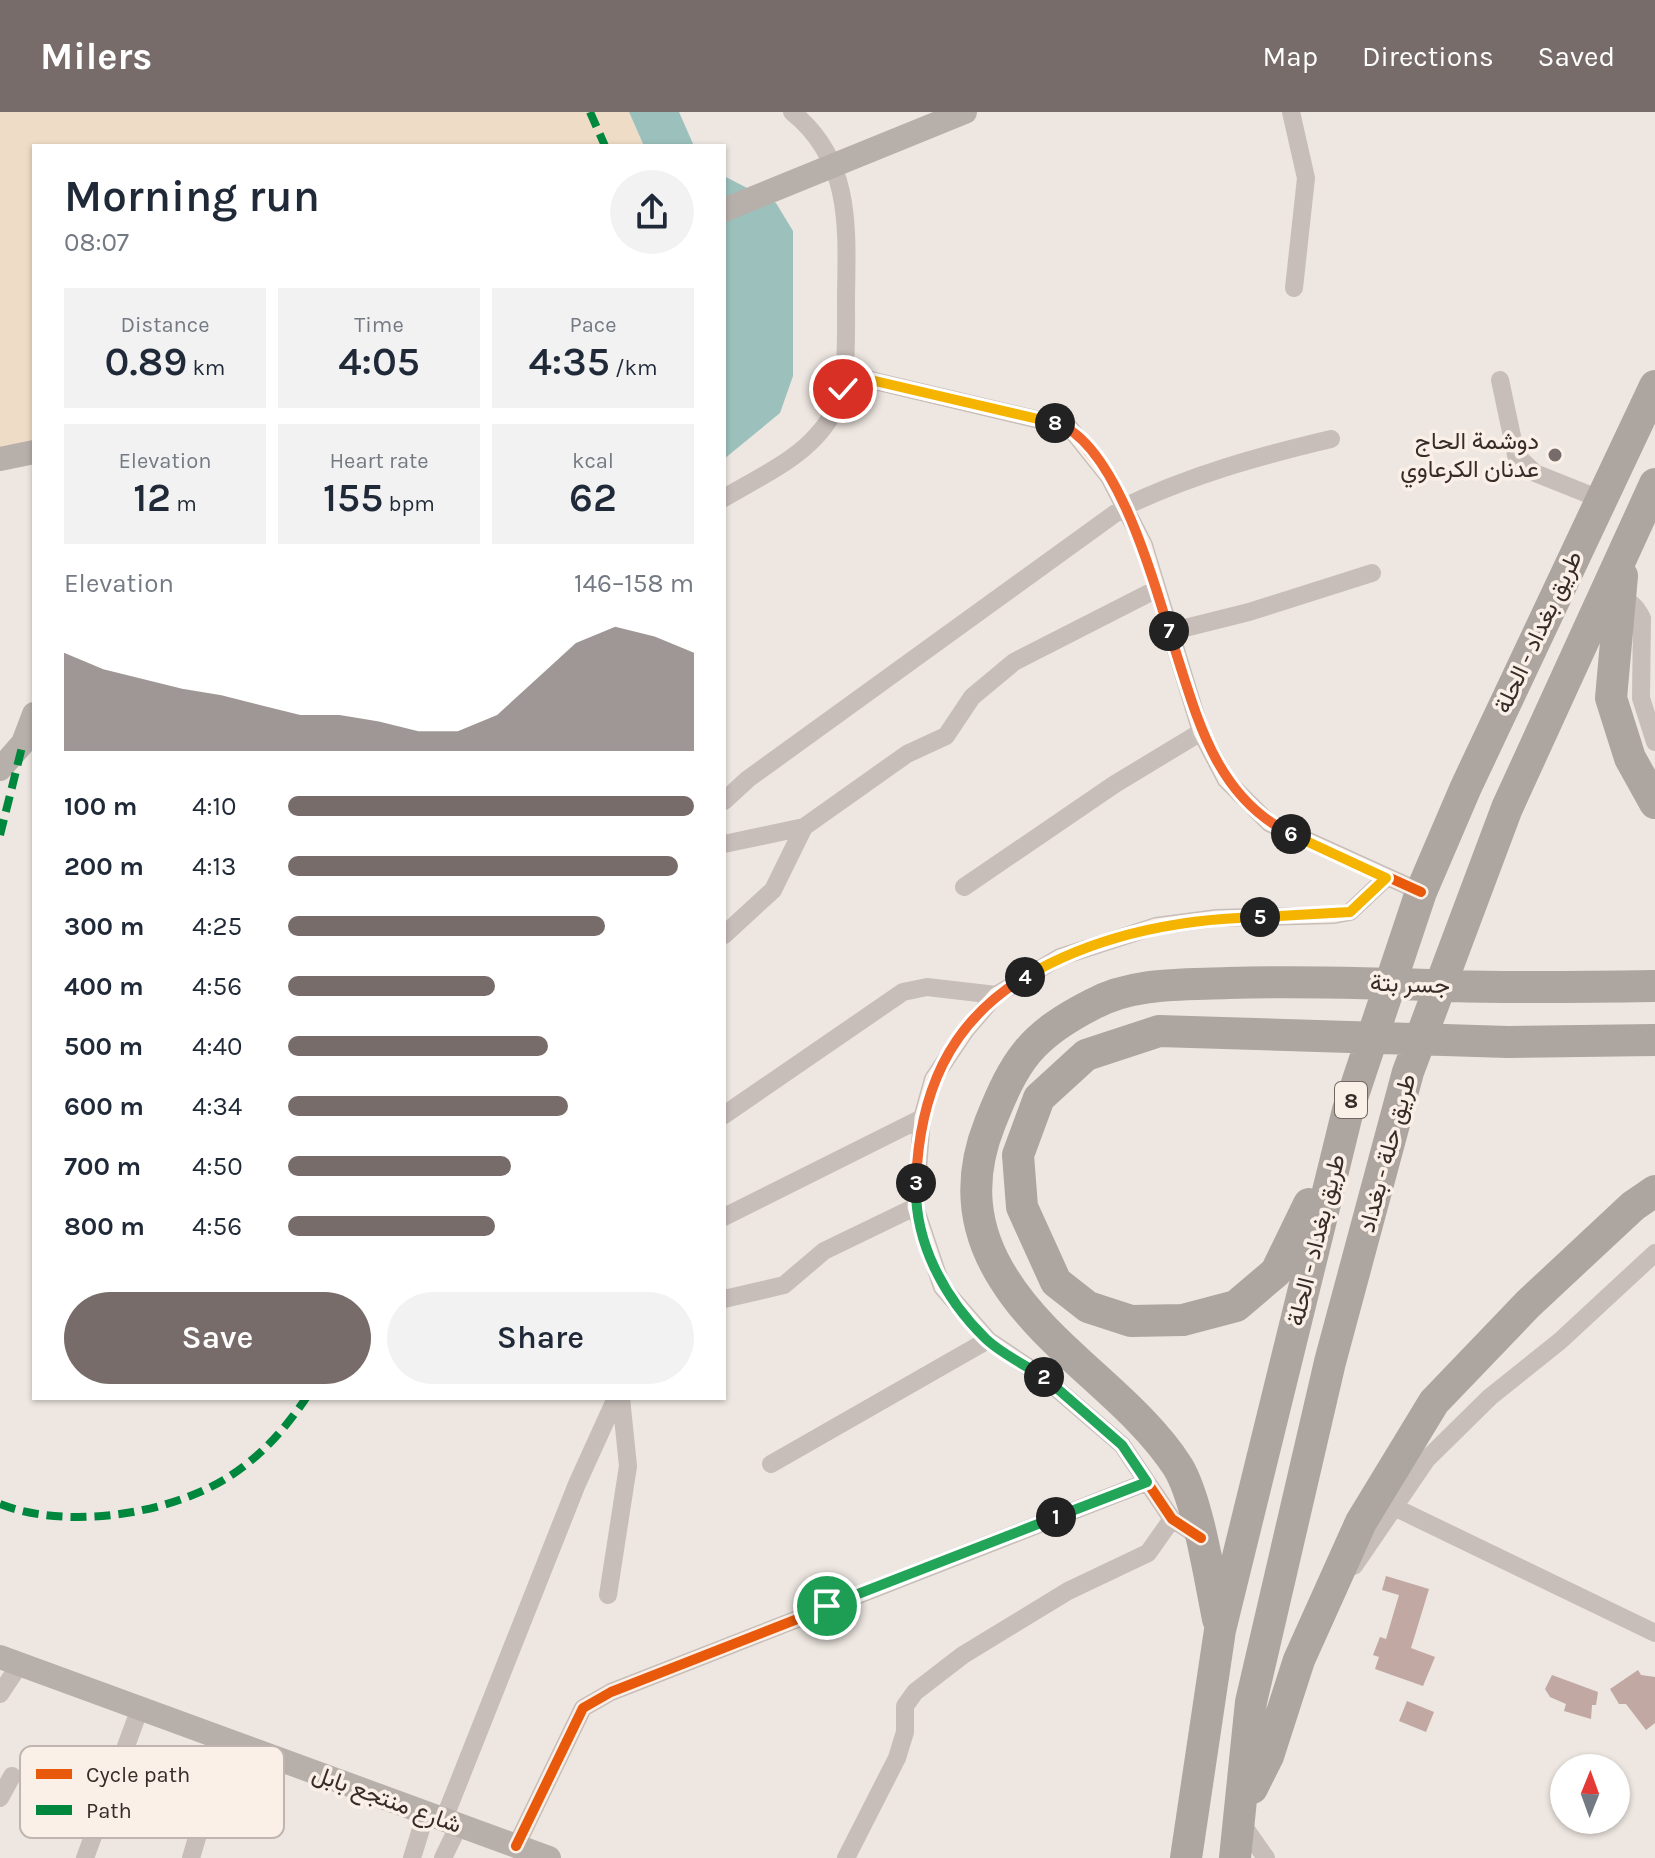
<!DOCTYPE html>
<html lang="en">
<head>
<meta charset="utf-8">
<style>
	:root { --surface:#fff; --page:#f2f2f3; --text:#1f2937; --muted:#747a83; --accent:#776c69 }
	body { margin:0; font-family:Karla,Vazirmatn,sans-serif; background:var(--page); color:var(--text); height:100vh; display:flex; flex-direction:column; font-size:30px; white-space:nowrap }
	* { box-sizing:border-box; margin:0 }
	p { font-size:26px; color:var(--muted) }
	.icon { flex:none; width:44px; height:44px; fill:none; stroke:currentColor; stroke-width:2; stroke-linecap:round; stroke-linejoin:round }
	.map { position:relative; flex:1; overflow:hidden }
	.drawer { position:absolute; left:32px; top:32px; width:694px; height:1256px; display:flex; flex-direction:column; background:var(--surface); border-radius:0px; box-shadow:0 2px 6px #0004 }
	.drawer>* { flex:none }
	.needle { width:52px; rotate:1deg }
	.controls { position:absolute; left:1550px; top:1642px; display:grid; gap:16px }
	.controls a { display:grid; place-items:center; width:80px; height:80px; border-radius:50%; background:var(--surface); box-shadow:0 2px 6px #0004; font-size:40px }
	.pin { position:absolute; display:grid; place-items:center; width:68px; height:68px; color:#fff; margin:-34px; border:4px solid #fff; border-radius:50%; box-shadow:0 2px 8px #0007 }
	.km { position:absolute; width:40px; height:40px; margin:-20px; border-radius:50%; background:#222; color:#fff; font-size:22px; line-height:40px; text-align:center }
	.round { display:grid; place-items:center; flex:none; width:84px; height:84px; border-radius:42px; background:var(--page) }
	.overview { display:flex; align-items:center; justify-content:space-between; height:136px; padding:0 32px }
	h1 { font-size:44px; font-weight:600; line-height:60px }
	.figures { display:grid; grid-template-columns:repeat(3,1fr); gap:12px; height:136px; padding:8px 32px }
	.figures div { display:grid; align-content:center; border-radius:0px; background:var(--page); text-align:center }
	.figures b { font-size:40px; font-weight:600 }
	.figures small { font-size:22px; font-weight:400 }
	.figures p { font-size:22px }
	.chart { height:224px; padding:16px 32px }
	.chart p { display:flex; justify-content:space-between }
	.chart svg { width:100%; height:144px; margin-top:8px; fill:var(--accent); opacity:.7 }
	.button { display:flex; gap:16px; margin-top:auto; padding:16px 32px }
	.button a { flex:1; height:92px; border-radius:48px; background:var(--accent); color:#fff; font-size:32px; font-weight:600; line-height:92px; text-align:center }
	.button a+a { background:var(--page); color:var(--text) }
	ul { padding:0 32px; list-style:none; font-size:26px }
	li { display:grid; grid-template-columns:128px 96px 1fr; align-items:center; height:60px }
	li i { height:20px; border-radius:10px; background:var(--accent) }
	header { display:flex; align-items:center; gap:48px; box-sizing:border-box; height:112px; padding:0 40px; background:var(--accent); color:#fff }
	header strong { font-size:38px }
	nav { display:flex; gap:44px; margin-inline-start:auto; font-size:28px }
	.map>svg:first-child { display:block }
</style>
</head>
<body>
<header>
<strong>Milers</strong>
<nav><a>Map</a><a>Directions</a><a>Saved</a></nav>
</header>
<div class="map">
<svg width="1655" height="1746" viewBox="0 0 1655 1746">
	<rect width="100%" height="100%" fill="#ede6e1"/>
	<path fill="#efdcc6" d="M0,0H629L644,34H34V331L0,340Z"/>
	<path fill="#9cc1bd" d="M629,0H679L694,34H644Z
		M724,64L776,91L793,119V264L780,301L724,347Z"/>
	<path fill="#c2a8a2" d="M1386,1464L1429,1477L1411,1536L1435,1545L1423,1574L1375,1557L1379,1545L1373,1543L1380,1525L1386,1527L1399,1483L1382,1478Z
		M1638,1558L1641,1563L1655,1565V1611L1646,1618L1626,1592H1619L1610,1577Z
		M1552,1563L1598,1580L1596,1593H1592L1591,1607L1564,1599L1566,1592L1550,1585L1545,1577Z
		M1407,1589L1434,1600L1426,1620L1399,1609Z"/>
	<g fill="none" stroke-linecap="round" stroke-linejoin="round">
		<path stroke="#c7beb9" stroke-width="18" d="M1291,0L1306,66L1294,176
			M845,262L1069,315L1109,365L1144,433L1201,620L1226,668L1269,711L1421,780
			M1500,268L1516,343L1535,361L1600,387
			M724,386C773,357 826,336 843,277C847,247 846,216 846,185C847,116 852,48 792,0
			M1619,489C1632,489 1636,495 1642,506L1641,586L1655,630
			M1169,520L1249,500L1372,461
			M724,689L748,667L1124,395C1191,363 1259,344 1331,327
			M724,732L804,715L907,642L946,624L972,585L1014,550L1157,477
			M964,775L1115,672L1201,620
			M724,823L773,778L804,715
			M724,1003L903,880L927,875L996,883
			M724,1105L922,1006
			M724,1187L784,1173L824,1139L915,1095
			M771,1352L988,1228
			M1394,1395L1655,1521
			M1201,1426L1172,1407L1122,1333L1043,1265L988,1228L942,1175L915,1095L922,1006L933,967L966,918L996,883L1060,845L1156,814L1217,806L1334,803L1350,800L1386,766
			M1354,1454L1427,1347L1490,1285L1560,1229L1655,1141
			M608,1483L628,1354L621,1286
			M0,1582L20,1552
			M0,1686L12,1664
			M444,1707L577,1372L616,1286
			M1240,1709L1266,1746
			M516,1734L583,1596L611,1580L1147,1370
			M85,1746L140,1596
			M191,1746L226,1628
			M412,1746L426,1701
			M443,1746L459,1713
			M846,1746L897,1646L905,1620V1594L915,1580L963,1543L1068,1479L1148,1441L1172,1407"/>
		<path stroke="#b7afaa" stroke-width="24" d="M724,98L965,0
			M0,347L34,340
			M0,657L23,631L34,602
			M0,1545L549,1746"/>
		<path stroke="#aca5a0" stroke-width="32" d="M1622,464L1611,586L1630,646L1655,691
			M1309,1092L1276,1160L1236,1194L1183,1208L1131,1209L1088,1195L1056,1170L1022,1095L1018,1043L1039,986L1086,943L1159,919L1508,930L1655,928
			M1218,1507C1210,1468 1198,1388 1178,1355C1134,1286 1048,1238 1004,1167C972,1117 968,1066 990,1011C1015,948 1030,924 1093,892C1134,870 1183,873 1228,871C1302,869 1377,871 1451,874C1519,876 1587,875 1655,874
			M1252,1676L1268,1644L1299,1548L1361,1410L1434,1290L1528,1192L1633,1094L1655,1079
			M1186,1746L1220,1518L1348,998L1421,780L1466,675L1655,274
			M1235,1746L1251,1590L1330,1250L1408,960L1507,696L1655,372"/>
		<path stroke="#00873e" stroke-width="8" stroke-dasharray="16 8" stroke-linecap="butt" d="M590,0L605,34
			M0,723L23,631
			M0,1392C66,1418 170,1403 230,1364C261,1344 285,1317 306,1286"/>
		<defs>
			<path id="cycleway" d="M845,262L1069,315L1109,365L1144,433L1201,620L1226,668L1269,711L1421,780
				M1201,1426L1172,1407L1122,1333L1043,1265L988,1228L942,1175L915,1095L922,1006L933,967L966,918L996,883L1060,845L1156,814L1217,806L1334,803L1350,800L1386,766
				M516,1734L583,1596L611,1580L1147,1370"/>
		</defs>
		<use href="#cycleway" stroke="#faf0e8" stroke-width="15"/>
		<use href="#cycleway" stroke="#e8590c" stroke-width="10"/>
	</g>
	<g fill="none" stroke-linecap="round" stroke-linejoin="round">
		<defs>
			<path id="split-1" d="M827,1494L1056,1405"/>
			<path id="split-2" d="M1044,1265L1122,1333L1147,1370L1056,1405"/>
			<path id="split-3" d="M916,1071C914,1130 944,1186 986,1227C1002,1242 1025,1253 1044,1265"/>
			<path id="split-4" d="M916,1071C919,984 947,912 1025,865"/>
			<path id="split-5" d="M1025,865C1096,823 1178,807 1260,805"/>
			<path id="split-6" d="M1260,805L1350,800L1386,766L1291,722"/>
			<path id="split-7" d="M1169,519C1195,596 1211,683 1291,722"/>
			<path id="split-8" d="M1055,311C1114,328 1153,465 1169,519"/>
			<path id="split-9" d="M843,277L845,262L1055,311"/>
		</defs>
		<use href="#split-1" stroke="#fff" stroke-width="16"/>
		<use href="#split-2" stroke="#fff" stroke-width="16"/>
		<use href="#split-3" stroke="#fff" stroke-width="16"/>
		<use href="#split-4" stroke="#fff" stroke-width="16"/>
		<use href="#split-5" stroke="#fff" stroke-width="16"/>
		<use href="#split-6" stroke="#fff" stroke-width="16"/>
		<use href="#split-7" stroke="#fff" stroke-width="16"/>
		<use href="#split-8" stroke="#fff" stroke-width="16"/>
		<use href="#split-9" stroke="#fff" stroke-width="16"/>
		<use href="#split-1" stroke="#22a559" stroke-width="10"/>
		<use href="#split-2" stroke="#22a559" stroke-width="10"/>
		<use href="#split-3" stroke="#22a559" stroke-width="10"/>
		<use href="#split-4" stroke="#f0652b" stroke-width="10"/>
		<use href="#split-5" stroke="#f5b400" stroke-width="10"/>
		<use href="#split-6" stroke="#f5b400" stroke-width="10"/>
		<use href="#split-7" stroke="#f0652b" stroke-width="10"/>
		<use href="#split-8" stroke="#f0652b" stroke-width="10"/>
		<use href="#split-9" stroke="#f5b400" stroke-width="10"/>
	</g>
	<circle fill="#776c69" stroke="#faf0e8" stroke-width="3" cx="1555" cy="343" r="8"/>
	<g text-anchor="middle" stroke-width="7" stroke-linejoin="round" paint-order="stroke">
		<rect fill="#faf0e8" stroke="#726662" stroke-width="2" x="1335" y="970" width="32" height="36" rx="6"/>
		<g font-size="22" font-weight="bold" fill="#382b28">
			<text x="1351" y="996">8</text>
		</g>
		<g font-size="24" fill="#382b28" stroke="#faf0e8" text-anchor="end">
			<text x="1539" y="337">دوشمة الحاج<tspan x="1539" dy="28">عدنان الكرعاوي</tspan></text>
		</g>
		<g font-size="24" fill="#382b28" stroke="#faf0e8">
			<text transform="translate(1538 520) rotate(-65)" y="8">طريق بغداد - الحلة</text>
			<text transform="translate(1410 872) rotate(2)" y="8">جسر بتة</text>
			<text transform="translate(1387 1041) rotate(-75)" y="8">طريق حلة - بغداد</text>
			<text transform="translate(1316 1128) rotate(-76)" y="8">طريق بغداد - الحلة</text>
			<text transform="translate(387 1687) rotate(20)" y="8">شارع منتجع بابل</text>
		</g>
	</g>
	<rect x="20" y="1634" width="264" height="92" rx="12" fill="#faf0e8" stroke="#c0b5ae" stroke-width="2"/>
	<rect x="36" y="1657" width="36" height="10" fill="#e8590c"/>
	<rect x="36" y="1693" width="36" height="10" fill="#00873e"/>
	<g font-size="22" fill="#382b28">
		<text x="86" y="1670">Cycle path</text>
		<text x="86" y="1706">Path</text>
	</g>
</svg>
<div class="controls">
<a><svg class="needle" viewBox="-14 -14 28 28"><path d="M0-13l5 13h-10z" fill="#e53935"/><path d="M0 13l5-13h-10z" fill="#747a83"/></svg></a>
</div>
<div class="pin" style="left:827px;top:1494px;background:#1e9e55"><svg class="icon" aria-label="arrive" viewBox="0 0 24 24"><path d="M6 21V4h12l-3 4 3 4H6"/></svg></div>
<div class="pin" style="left:843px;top:277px;background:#d93025"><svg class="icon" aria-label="check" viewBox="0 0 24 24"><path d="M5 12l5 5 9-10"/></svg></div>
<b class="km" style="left:1056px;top:1405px">1</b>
<b class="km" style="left:1044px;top:1265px">2</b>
<b class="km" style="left:916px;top:1071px">3</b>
<b class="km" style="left:1025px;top:865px">4</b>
<b class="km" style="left:1260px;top:805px">5</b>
<b class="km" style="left:1291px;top:722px">6</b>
<b class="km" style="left:1169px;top:519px">7</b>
<b class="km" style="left:1055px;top:311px">8</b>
<section class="drawer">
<div class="overview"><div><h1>Morning run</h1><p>08:07</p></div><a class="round"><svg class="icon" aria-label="share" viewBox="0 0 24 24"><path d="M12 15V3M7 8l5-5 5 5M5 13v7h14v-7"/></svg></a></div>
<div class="figures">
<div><p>Distance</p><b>0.89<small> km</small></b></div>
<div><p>Time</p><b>4:05</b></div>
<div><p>Pace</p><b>4:35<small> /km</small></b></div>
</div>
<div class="figures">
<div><p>Elevation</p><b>12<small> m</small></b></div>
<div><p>Heart rate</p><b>155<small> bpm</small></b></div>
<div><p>kcal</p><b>62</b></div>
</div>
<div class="chart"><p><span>Elevation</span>146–158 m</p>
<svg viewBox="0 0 160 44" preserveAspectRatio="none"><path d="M0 44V14L10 19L20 22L30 25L40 27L50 30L60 33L70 33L80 35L90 38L100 38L110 33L120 22L130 11L140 6L150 9L160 14V44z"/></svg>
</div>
<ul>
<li><b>100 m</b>4:10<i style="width:100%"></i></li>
<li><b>200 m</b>4:13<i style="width:96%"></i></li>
<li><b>300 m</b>4:25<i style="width:78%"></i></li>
<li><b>400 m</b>4:56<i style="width:51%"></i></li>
<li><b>500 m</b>4:40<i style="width:64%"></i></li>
<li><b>600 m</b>4:34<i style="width:69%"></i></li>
<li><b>700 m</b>4:50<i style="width:55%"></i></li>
<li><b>800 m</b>4:56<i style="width:51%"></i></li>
</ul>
<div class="button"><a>Save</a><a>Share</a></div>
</section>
</div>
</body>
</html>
